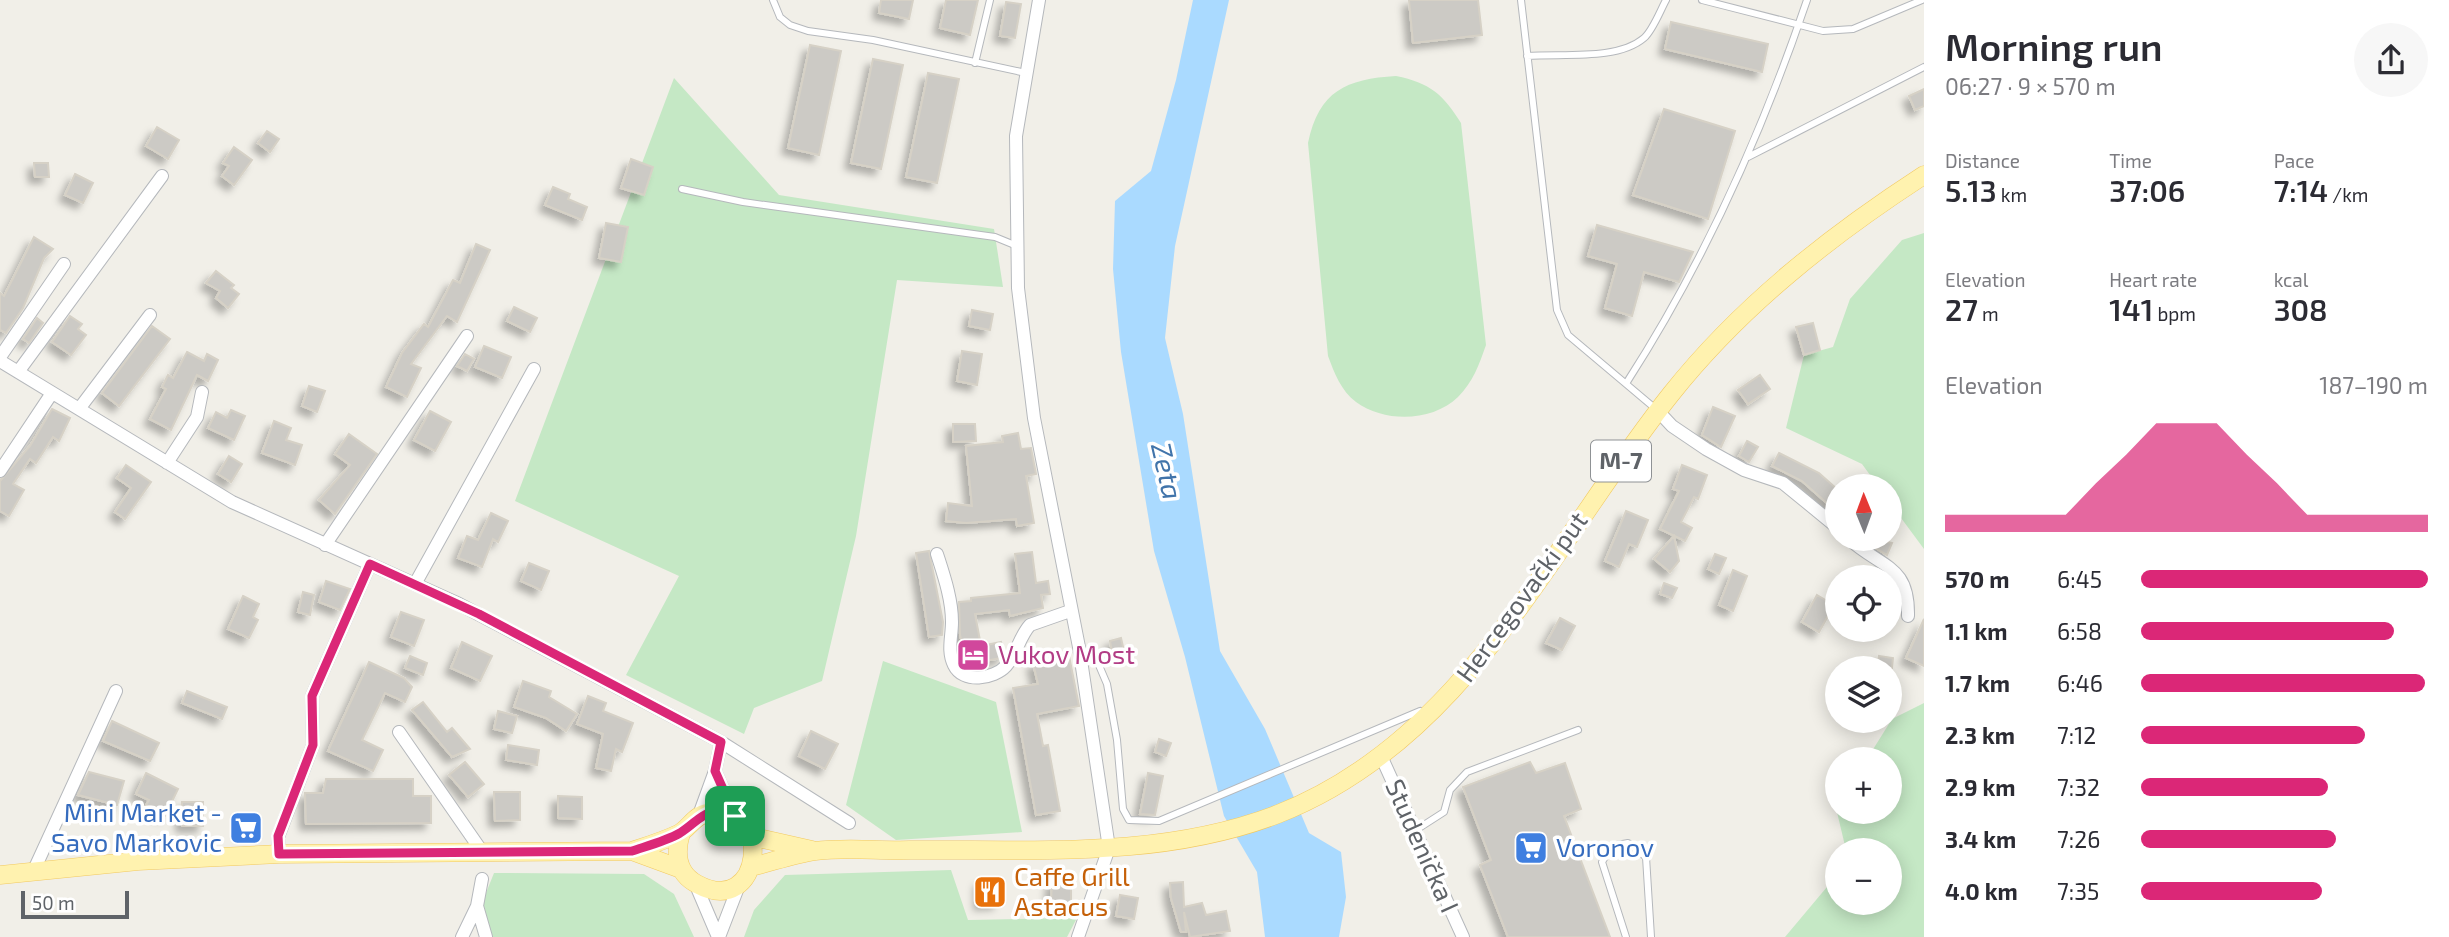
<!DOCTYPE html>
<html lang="en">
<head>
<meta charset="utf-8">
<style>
	:root { --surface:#fff; --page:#f7f7f7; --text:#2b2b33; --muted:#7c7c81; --accent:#db2777 }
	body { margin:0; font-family:"Exo 2",sans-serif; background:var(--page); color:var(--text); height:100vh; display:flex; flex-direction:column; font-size:26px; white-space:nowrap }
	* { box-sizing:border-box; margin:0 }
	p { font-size:23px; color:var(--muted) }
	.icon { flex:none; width:38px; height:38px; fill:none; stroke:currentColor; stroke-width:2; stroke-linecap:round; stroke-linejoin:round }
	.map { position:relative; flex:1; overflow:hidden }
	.panel { display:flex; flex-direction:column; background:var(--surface); width:525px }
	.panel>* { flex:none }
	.needle { width:46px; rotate:359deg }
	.fabs { position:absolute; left:1825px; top:474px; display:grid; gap:14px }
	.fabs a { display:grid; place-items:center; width:77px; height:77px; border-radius:50%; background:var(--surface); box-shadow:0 4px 18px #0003; font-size:35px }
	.scale { position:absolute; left:21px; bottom:18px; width:108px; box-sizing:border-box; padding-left:7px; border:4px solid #5f6368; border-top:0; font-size:19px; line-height:24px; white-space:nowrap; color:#5f6368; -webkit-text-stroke:5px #fff; paint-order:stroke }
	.pin { position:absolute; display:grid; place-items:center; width:60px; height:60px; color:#fff; margin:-30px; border-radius:14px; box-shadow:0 4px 10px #0006 }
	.round { display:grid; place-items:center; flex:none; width:74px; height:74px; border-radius:37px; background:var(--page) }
	.head { display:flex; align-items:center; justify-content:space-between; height:119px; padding:0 21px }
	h1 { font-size:38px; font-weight:600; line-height:52px }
	.metrics { display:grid; grid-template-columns:repeat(3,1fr); gap:10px; height:119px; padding:7px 21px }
	.metrics div { display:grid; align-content:center }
	.metrics b { font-size:30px; font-weight:600 }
	.metrics small { font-size:19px; font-weight:400 }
	.metrics p { font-size:19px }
	.chart { height:196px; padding:14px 21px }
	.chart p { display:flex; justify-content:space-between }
	.chart svg { width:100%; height:126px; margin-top:7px; fill:var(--accent); opacity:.7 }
	ul { padding:0 21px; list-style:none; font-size:23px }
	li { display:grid; grid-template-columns:112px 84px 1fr; align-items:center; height:52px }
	li i { height:18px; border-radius:9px; background:var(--accent) }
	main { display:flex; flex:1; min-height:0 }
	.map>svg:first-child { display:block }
</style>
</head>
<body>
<main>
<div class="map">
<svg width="1924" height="937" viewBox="0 0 1924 937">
	<defs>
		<filter id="shadow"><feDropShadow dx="-6" dy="6" stdDeviation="3.5" flood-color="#0004"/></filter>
	</defs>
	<rect width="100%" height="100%" fill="#f1efe8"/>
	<path fill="#c5e8c5" d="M1396,76C1430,83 1443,94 1461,123L1486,345C1479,365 1473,382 1458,397C1432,422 1385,423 1356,402C1341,391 1334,372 1328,356L1308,143C1319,91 1346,79 1396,76Z
		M674,78L779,195L994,229L1003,287L897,280L856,536L822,681L754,708L744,734L626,675L679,576L515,501Z
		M1924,233V549L1890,503V486H1878L1862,464L1786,428L1804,355L1833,347L1850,299L1902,240Z
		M883,661L996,702L1022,832L896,840L846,805Z
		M1924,703V937H1785L1837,875L1838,903H1890V850H1846L1836,808L1838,812H1890V760L1867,759L1892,719Z
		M951,870L968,920L1077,918L1067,937H744L754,910L785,875Z
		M494,873L644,874L674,894L694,937H492L482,903Z"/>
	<path fill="#aadaff" d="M1193,0H1229L1175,246L1165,338L1183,414L1220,651L1265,729L1309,833L1341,852L1346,897L1339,937H1265L1257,872L1224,816L1185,657L1154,551L1121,352L1113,269L1115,201L1151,171L1176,80Z"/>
	<path fill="#cccac5" stroke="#d6d1c6" stroke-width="2" filter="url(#shadow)" d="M881,0H913L909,19L879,13Z
		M946,0H978L970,35L940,28Z
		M1409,0H1478L1482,35L1413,43Z
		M1006,2L1021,4L1015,38L1000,36Z
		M1671,22L1768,44L1762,72L1665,49Z
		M810,45L841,51L819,155L788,148Z
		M873,59L903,65L881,169L851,163Z
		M928,73L959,79L937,183L906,177Z
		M1924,89V106L1915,110L1909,96Z
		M1664,109L1735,131L1708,219L1633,195Z
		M157,127L179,140L168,159L146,146Z
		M267,131L279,139L270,152L258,143Z
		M234,147L252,160L234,185L222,176L229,166L223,163Z
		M631,159L653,167L644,195L621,188Z
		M34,163H48L49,177H35Z
		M75,174L93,183L83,203L65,195Z
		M553,187L570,194L568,199L587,207L582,220L545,205Z
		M606,223L628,227L621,262L599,258Z
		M1597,225L1693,252L1679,282L1644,272L1632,316L1605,308L1617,264L1588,256Z
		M34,237L53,249L44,258L23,308L6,333L0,330V293L4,296Z
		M476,244L490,250L457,322L447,316L411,364L421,368L407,397L386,387L402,353L424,324L428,327L453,280L460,283Z
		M216,271L234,285L231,288L239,294L228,308L216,298L220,291L206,283Z
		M514,307L537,318L530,332L507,321Z
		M972,310L993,314L990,330L969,326Z
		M70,316L82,324L78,329L86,335L71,355L52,342Z
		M37,318L43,323L29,343L23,339Z
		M1813,323L1820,350L1804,355L1796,327Z
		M152,326L170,339L119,406L102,393Z
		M484,346L511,357L502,378L475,367Z
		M962,351L982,354L977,385L957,381Z
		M187,352L204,361L207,354L218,360L208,381L197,375L171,430L150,419L166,389L162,387L168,375L173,378Z
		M465,354L474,359L467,371L457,366Z
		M1760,375L1770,389L1748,404L1738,390Z
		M309,386L325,391L317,412L302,406Z
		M1713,407L1735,416L1721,447L1702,435Z
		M52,409L70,418L59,441L53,437L36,463L30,459L13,484L24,490L9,516L0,511V481L30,446Z
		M231,410L245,416L234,440L208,428L216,412L227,418Z
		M430,411L451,422L435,451L414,440Z
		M274,421L291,428L286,440L302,445L295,465L262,453Z
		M953,424H975L976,441L953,442Z
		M1018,433L1021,449L1031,448L1036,474L1026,476L1034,523L1017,526L1016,519L966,523L946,521L948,503L972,506L966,446L1003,442L1002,436Z
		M349,434L377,454L335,514L319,500L350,465L335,454Z
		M1747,441L1758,447L1749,462L1739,456Z
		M1779,453L1819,473L1838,490V513L1802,481L1772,466Z
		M229,456L242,464L231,482L218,474Z
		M126,465L151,482L125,519L115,512L131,488L117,478Z
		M1682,465L1707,475L1698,499L1694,497L1681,522L1692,528L1685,541L1660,529L1679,491L1673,489Z
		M1626,511L1648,520L1637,547L1629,544L1619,567L1605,561Z
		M491,513L508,521L498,542L493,539L482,567L458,558L467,536L478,540Z
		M1674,536L1679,561L1670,572L1654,559Z
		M1873,539L1892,543L1887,555L1871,545Z
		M929,551L943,622L942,635L929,637L916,553Z
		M1032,552L1036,583L1048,581L1050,594L1041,595L1043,608L1010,616L1009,610L975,614L981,646L1001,642L1004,654L1001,658L984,661L983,667H968L960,635L959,602L971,601V598L1020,593L1015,554Z
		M1715,554L1726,558L1719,574L1708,569Z
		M529,563L549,571L541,590L521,581Z
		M1733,570L1747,576L1733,611L1719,605Z
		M326,581L350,589L340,610L319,602Z
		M1664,583L1677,588L1672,598L1660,594Z
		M303,592L314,595L310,615L298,612Z
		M1817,595L1834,605L1819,632L1802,622Z
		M243,596L259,604L253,617L258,620L249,638L228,629Z
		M401,612L424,620L414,646L391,637Z
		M1560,618L1575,626L1562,650L1546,643Z
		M1924,619V666L1906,658Z
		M1121,638L1124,651L1112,653L1110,641Z
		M462,642L492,656L480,681L451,668Z
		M410,656L427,663L423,675L405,668Z
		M1069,656L1079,706L1037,714L1043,746L1048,745L1060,811L1036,815L1013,688L1038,684L1033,663Z
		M1879,656L1893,658L1892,668H1877Z
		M369,662L404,678L412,687L405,702L385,693L362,740L383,750L373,771L328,751Z
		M523,681L551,691L549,697L577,714L566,731L546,718L514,707Z
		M187,691L227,707L222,719L182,703Z
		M588,696L606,703L603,711L633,723L622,752L616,749L611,771L596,768L603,734L577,724Z
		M423,702L447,732L452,728L470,749L452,757L412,710Z
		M498,711L517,716L512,733L494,729Z
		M112,721L159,743L150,761L103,741Z
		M811,731L838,744L825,769L799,756Z
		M1159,739L1171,743L1166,756L1155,752Z
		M508,745L539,750L537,765L506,760Z
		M465,762L484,784L468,797L449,775Z
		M1530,762L1536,773L1565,763L1581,809L1564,816L1610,937H1508L1480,865L1491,860L1463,787Z
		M89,772L124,781L117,805L78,795Z
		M146,773L178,789L165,816L145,807L149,800L136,794Z
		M1148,773L1163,776L1155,815L1140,814Z
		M326,779H413V796H431V823L306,824L305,793H323Z
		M494,792H520V820L495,821Z
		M558,796L582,797V819L558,818Z
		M182,802H203V826H182Z
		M980,881H999V903L980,904Z
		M1052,881L1071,882V904L1051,903Z
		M1183,882L1184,907L1202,903L1206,915L1226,911L1230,931L1190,937L1184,912L1186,932H1181L1171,898L1170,883Z
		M1120,895L1138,898L1134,919L1116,916Z"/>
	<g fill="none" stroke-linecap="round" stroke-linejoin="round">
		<defs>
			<path id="service" d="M773,0L780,17L790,25L808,31L873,40L1026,73
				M1521,0L1557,310L1568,335L1657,410
				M1702,0L1823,31L1853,29L1922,0
				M1527,56C1562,53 1617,61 1644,38C1653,30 1660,11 1666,0
				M975,63L990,0
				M1748,157L1924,67
				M682,189L743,202L995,237L1017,246
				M1627,382C1703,264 1762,133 1807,0
				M1082,650L1098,663L1107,684L1117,740L1123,809L1129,820L1159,821L1420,711
				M1416,830L1444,812L1450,790L1467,772L1578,730
				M1626,937L1602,862L1612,846L1628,843L1646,857L1651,937"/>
			<path id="minor" d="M1039,0L1016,136L1018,288L1034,418L1079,647L1109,848L1078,937
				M0,357L64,264
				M0,361L232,502L459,604L721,742L715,771L699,815
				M18,372L162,176
				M79,409L150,315
				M1658,411L1672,426L1706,449L1744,470L1783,483L1838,528
				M167,463L197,417L202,392
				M0,471L52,393
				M1849,539C1883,569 1909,565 1908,616
				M325,545L467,336
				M937,554C944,576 952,599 952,622C952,637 947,651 954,665C963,684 994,679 1006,666C1017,654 1019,637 1030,625L1070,611
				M415,584L534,369
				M399,732L483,853
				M721,742L849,823
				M1381,756L1463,937
				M715,771L735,816
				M279,854L278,837L313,745L312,696L370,564
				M34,870L116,691
				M482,879L477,906L486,937
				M695,883L718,937
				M462,937L477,906
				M719,937L739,885"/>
			<path id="primary" d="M750,836L812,850
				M632,851L681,869
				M751,867C772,862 794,854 815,851C846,847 879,851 910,850C1033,849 1162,859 1278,814C1467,740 1552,543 1671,394C1741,306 1830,236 1924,175
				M0,875L138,861L279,854L632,851C647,846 663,841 678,834C689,829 694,815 708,813C775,801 763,920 697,884C676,873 675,853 681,833"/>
		</defs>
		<use href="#service" stroke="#b5b8bc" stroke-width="8"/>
		<use href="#minor" stroke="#b5b8bc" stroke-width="14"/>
		<use href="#primary" stroke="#f2c960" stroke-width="19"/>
		<use href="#service" stroke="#fff" stroke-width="6"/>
		<use href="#minor" stroke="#fff" stroke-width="12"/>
		<use href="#primary" stroke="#fff2af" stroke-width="18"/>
	</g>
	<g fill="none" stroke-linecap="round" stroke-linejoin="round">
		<defs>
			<path id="route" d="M370,564L479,614L721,742L715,771L735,816C704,805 702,819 680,833C666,841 647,846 632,851L279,854L278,836L313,745L312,696Z"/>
		</defs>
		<use href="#route" stroke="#fff" stroke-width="14"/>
		<use href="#route" stroke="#db2777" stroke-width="9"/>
	</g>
	<defs>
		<symbol id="hotel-square" viewBox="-11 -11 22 22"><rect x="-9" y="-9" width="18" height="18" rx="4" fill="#d1479c" stroke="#fff"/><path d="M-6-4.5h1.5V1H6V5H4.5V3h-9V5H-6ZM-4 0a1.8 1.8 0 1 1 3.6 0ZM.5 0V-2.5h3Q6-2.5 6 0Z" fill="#fff"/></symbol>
		<symbol id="supermarket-square" viewBox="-11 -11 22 22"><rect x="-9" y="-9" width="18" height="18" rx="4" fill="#3f7fe0" stroke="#fff"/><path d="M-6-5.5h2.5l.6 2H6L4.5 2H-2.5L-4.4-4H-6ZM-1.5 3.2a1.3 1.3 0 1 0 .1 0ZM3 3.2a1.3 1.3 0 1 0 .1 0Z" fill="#fff"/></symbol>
		<symbol id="restaurant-square" viewBox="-11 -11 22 22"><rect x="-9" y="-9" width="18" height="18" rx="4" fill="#e8710a" stroke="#fff"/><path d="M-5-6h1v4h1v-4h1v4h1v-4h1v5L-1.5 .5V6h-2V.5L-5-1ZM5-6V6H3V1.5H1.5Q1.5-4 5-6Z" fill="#fff"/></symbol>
	</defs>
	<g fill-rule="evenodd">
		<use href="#hotel-square" x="954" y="636" width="38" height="38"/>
		<use href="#supermarket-square" x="227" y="809" width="38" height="38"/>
		<use href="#supermarket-square" x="1512" y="829" width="38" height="38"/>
		<use href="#restaurant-square" x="971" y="873" width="38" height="38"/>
	</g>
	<g text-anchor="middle" stroke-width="7" stroke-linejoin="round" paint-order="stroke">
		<rect fill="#fff" stroke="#8f9295" stroke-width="2" x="1591" y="440.5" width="60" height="41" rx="5"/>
		<g font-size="24" font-weight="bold" fill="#5f6368">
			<text x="1621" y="469">M-7</text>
		</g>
		<g font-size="26" fill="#5f6368" stroke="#fff">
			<text transform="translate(1522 597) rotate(-54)" y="9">Hercegovački put</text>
			<text transform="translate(1422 846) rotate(66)" y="9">Studenička I</text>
		</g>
		<g font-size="26" fill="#b23c85" stroke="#fff" text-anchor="start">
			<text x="998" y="664">Vukov Most</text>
		</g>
		<g font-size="26" fill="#366cbe" stroke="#fff" text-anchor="end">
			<text x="222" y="822">Mini Market -<tspan x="222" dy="30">Savo Markovic</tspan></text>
			<text x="1556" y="857" text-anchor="start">Voronov</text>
		</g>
		<g font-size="26" fill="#c56008" stroke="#fff" text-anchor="start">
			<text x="1014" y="886">Caffe Grill<tspan x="1014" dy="30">Astacus</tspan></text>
		</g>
		<g font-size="28" font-style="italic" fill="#4174aa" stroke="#fff">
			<text transform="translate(1167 471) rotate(77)" y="10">Zeta</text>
		</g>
	</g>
</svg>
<div class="fabs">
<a><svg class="needle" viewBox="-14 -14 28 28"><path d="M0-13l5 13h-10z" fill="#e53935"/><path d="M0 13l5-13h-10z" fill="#7c7c81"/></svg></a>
<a><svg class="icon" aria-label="locate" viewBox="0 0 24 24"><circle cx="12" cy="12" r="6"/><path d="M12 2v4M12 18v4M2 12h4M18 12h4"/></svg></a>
<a><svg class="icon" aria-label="layers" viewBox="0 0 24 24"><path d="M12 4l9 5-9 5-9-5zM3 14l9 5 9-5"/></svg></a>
<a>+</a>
<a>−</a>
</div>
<div class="scale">50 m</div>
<div class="pin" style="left:735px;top:816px;background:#1e9e55"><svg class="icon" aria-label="arrive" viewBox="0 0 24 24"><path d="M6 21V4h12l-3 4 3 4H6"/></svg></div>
</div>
<section class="panel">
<div class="head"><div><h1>Morning run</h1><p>06:27 · 9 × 570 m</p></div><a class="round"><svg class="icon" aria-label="share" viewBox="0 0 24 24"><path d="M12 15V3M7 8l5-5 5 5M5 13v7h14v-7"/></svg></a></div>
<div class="metrics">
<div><p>Distance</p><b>5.13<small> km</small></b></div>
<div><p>Time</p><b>37:06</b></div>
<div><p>Pace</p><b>7:14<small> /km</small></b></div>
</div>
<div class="metrics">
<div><p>Elevation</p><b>27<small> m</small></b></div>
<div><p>Heart rate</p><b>141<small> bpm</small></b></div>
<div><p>kcal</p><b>308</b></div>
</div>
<div class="chart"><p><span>Elevation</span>187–190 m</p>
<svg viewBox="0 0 160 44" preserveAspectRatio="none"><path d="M0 44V38L10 38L20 38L30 38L40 38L50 27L60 17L70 6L80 6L90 6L100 17L110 27L120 38L130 38L140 38L150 38L160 38V44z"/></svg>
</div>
<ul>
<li><b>570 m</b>6:45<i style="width:100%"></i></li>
<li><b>1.1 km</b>6:58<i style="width:88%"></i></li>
<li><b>1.7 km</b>6:46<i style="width:99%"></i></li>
<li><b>2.3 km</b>7:12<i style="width:78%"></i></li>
<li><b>2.9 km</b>7:32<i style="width:65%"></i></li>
<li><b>3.4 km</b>7:26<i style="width:68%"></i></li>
<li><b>4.0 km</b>7:35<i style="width:63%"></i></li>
</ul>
</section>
</main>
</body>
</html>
